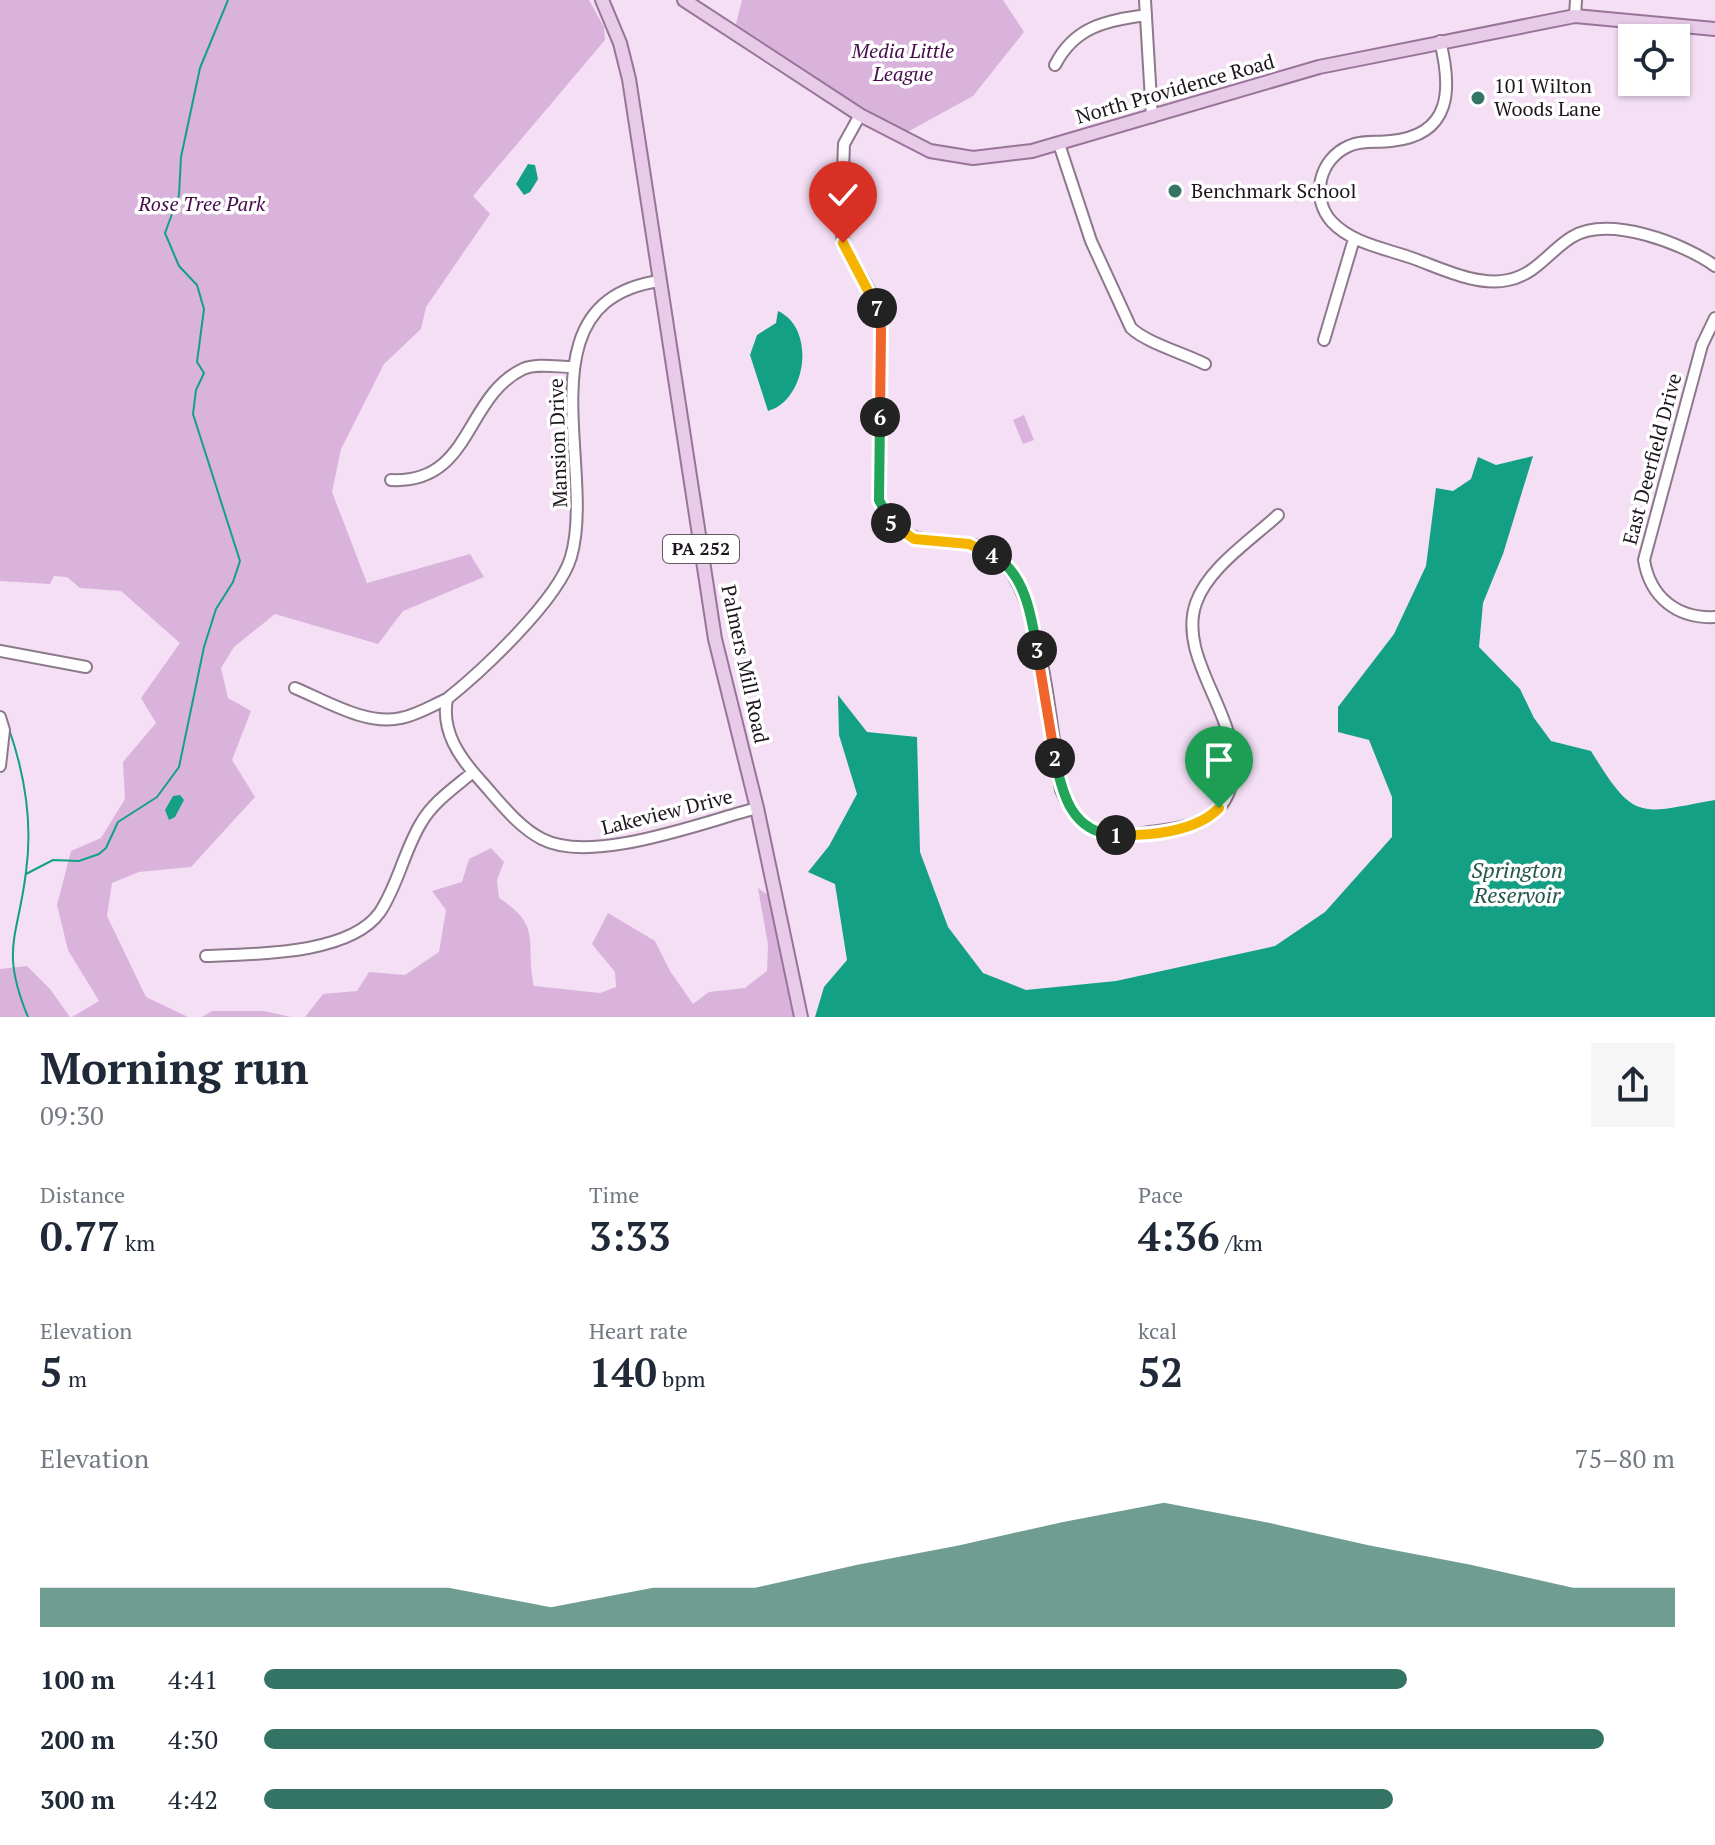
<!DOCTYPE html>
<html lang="en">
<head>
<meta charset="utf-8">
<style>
	:root { --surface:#fff; --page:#f6f6f7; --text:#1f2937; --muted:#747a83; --accent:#337464 }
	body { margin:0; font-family:"PT Serif",serif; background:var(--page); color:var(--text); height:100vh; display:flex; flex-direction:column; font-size:30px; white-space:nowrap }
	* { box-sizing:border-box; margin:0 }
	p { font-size:26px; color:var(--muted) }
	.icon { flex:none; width:44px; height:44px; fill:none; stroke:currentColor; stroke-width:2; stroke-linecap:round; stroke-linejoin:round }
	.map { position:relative; height:1017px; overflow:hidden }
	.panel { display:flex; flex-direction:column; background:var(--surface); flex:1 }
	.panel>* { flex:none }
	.tools { position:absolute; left:1618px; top:24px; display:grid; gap:16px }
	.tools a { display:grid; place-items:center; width:72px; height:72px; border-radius:0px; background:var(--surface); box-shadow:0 2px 6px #0004; font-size:40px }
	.pin { position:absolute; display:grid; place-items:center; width:68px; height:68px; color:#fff; margin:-82px -34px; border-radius:50% 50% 50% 0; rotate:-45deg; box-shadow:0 0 8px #0007 }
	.pin .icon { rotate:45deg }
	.km { position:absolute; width:40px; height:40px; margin:-20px; border-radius:50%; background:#222; color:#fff; font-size:22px; line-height:40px; text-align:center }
	.round { display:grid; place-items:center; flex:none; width:84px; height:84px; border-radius:0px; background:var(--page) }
	.headline { display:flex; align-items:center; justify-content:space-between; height:136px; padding:0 40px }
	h1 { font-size:44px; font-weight:700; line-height:60px }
	.metrics { display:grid; grid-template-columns:repeat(3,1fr); gap:12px; height:136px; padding:8px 40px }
	.metrics div { display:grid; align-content:center }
	.metrics b { font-size:40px; font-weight:700 }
	.metrics small { font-size:22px; font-weight:400 }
	.metrics p { font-size:22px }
	.chart { height:224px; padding:16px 40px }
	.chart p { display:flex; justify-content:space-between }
	.chart svg { width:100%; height:144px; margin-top:8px; fill:var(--accent); opacity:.7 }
	ul { padding:0 40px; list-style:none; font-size:26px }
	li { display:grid; grid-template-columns:128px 96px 1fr; align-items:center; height:60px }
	li i { height:20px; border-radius:10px; background:var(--accent) }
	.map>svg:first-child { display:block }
</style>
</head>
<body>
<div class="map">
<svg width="1715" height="1017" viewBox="0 0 1715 1017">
	<rect width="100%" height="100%" fill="#f4dff5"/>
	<path fill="#dab3dc" d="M0,0H589L604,27L605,40L473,196L490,214L426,307L421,329L384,364L341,449L332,492L367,583L470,554L484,577L403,611L378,644L275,614L234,647L221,668L228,698L251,711L232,760L255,797L191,867L139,872L112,883L107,916L146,997L188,1017H72L99,1001L68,950L57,905L71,851L101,838L125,799L123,762L156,723L141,698L180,643L121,591L80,588L67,577L54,576L50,584L0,581Z
		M742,0H1003L1024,32L973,96L900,136L735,28Z
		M1024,415L1034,440L1023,444L1013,420Z
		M491,848L504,862L497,880L499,898C543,927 525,941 534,986L600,993L616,987L615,972L592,944L608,913L655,941L670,971L693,1004L709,992L745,988L767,971L768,945L758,888L768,895L793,1017H305L323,994L357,991L369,972L405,975L439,952L446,910L432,891L462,882L469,859Z
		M27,966L50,989L70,1017H0V969Z
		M212,1011H264L291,1017H202Z"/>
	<path fill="#13a085" d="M528,164L535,165L538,179L530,192L524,195L516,184Z
		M778,311C817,329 806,401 768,411L750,355L757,335L776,323Z
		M1533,456L1503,554L1483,603L1479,647L1520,689L1534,718L1551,741L1591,751C1635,822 1637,814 1715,800V1017H815L824,987L847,960L835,884L808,872L829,846L857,794L839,735L838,695L867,732L917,737L920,852L948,927L983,973L1026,990L1116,981L1275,946L1325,912L1392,837V797L1369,740L1338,732V707L1394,634L1426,566L1436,488L1453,491L1471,479L1478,457L1496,465Z
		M180,795L184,800L175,817L169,820L165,810L173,796Z"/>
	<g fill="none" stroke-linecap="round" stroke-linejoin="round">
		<path stroke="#13a085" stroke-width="2" d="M8,726C25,774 33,822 26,872C18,938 0,949 28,1017
			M26,874L53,860L79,861L99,854L106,848L118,822L157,797L179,767L204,647L216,609L233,582L240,561L193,414L196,390L204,373L197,362L204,309L197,285L179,266L165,233L179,195L181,157L200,68L228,0"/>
		<defs>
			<path id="minor" d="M1145,0L1152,117
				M1575,16L1576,0
				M1440,41C1452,89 1452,135 1391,141C1377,143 1362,140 1349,146C1319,159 1310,198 1332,222C1352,243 1383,248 1409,257C1439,267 1476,287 1508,280C1537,274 1549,251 1572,237C1609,215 1683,243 1715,266
				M1055,65C1075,26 1106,21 1146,15
				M860,115L844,144L841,223L843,243L873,297L881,329L879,500C905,567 962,521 1002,561C1043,601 1051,732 1061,790C1071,812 1083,828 1107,834C1121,838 1136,834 1150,832C1181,828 1218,825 1230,789C1251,725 1175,663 1196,603C1208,568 1251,540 1278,515
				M1059,144L1091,241L1131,328C1147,343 1183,353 1205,364
				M1715,318L1702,345L1644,560C1650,597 1677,619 1715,617
				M1324,340L1354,239
				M391,480C472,484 464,397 523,369C536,363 558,367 573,367
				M0,651L86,667
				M295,688C326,701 367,726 401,718C417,715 433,705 447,699C441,731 459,757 480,780C499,801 517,826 542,839C592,865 703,822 757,808
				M447,699C483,670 558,600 571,557C597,468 519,300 660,281
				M0,717L4,730L0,766
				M206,956C254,954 350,955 380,912C398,885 404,851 421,823C433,802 454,788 473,772"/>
			<path id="major" d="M602,0L620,43L629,79L715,639L757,808L801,1017
				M684,0L860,115L930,151L973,158L1032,151L1319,67L1575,16L1715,29"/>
		</defs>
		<use href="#minor" stroke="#8c798c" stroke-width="14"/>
		<use href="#major" stroke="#987499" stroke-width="16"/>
		<use href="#minor" stroke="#fff" stroke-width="10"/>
		<use href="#major" stroke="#e8cae9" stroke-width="12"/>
	</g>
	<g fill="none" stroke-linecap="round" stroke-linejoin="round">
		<defs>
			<path id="split-1" d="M1116,835C1149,836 1196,832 1219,808"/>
			<path id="split-2" d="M1055,758C1062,794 1072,833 1116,835"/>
			<path id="split-3" d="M1037,650L1055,758"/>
			<path id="split-4" d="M992,555C1025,571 1032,618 1037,650"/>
			<path id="split-5" d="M891,523L914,539L969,544L992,555"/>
			<path id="split-6" d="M880,417L879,500L891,523"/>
			<path id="split-7" d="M877,308L881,329L880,417"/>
			<path id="split-8" d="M843,243L877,308"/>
		</defs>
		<use href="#split-1" stroke="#fff" stroke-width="16"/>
		<use href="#split-2" stroke="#fff" stroke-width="16"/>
		<use href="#split-3" stroke="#fff" stroke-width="16"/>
		<use href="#split-4" stroke="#fff" stroke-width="16"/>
		<use href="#split-5" stroke="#fff" stroke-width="16"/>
		<use href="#split-6" stroke="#fff" stroke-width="16"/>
		<use href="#split-7" stroke="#fff" stroke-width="16"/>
		<use href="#split-8" stroke="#fff" stroke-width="16"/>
		<use href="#split-1" stroke="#f5b400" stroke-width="10"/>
		<use href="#split-2" stroke="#22a559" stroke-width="10"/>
		<use href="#split-3" stroke="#f0652b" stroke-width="10"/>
		<use href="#split-4" stroke="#22a559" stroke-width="10"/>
		<use href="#split-5" stroke="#f5b400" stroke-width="10"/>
		<use href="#split-6" stroke="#22a559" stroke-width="10"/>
		<use href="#split-7" stroke="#f0652b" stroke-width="10"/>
		<use href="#split-8" stroke="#f5b400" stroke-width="10"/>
	</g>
	<g fill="#337464" stroke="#fff" stroke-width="3">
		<circle cx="1478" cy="98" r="8"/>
		<circle cx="1175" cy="191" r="8"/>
	</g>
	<g text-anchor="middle" stroke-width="7" stroke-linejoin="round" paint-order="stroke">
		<rect fill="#fff" stroke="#625c62" stroke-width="2" x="663" y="535" width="76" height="28" rx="6"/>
		<g font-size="18" font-weight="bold" fill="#1e161e">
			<text x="701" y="555">PA 252</text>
		</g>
		<g font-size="20" font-style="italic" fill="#470d4b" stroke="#fff">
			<text x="903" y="58">Media Little<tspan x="903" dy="23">League</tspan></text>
			<text x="202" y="211">Rose Tree Park</text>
		</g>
		<g font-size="20" fill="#1e161e" stroke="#fff" text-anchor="start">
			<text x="1494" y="93">101 Wilton<tspan x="1494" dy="23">Woods Lane</tspan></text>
			<text x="1191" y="198">Benchmark School</text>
		</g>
		<g font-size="20" fill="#1e161e" stroke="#fff">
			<text transform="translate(1175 89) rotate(-16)" y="7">North Providence Road</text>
			<text transform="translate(558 443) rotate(-92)" y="7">Mansion Drive</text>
			<text transform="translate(1652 459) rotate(-75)" y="7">East Deerfield Drive</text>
			<text transform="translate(745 664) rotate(78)" y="7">Palmers Mill Road</text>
			<text transform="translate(667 812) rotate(-14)" y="7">Lakeview Drive</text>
		</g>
		<g font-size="22" font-style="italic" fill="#25574b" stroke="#fff">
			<text x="1517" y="878">Springton<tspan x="1517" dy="25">Reservoir</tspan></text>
		</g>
	</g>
</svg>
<div class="tools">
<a><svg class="icon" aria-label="locate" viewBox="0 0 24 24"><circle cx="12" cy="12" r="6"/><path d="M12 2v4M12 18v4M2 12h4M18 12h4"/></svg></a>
</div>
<div class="pin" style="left:1219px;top:808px;background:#1e9e55"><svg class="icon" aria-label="arrive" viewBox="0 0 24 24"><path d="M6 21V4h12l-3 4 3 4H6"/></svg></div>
<div class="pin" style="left:843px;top:243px;background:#d93025"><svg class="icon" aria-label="check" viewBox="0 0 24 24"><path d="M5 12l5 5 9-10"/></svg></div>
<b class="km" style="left:1116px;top:835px">1</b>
<b class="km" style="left:1055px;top:758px">2</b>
<b class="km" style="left:1037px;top:650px">3</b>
<b class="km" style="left:992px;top:555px">4</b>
<b class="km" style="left:891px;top:523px">5</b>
<b class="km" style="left:880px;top:417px">6</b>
<b class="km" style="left:877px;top:308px">7</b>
</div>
<section class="panel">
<div class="headline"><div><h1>Morning run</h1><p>09:30</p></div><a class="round"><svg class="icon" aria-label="share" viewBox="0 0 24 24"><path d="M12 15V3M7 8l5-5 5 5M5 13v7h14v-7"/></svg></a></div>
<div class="metrics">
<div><p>Distance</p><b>0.77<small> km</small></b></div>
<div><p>Time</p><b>3:33</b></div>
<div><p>Pace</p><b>4:36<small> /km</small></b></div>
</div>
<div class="metrics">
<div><p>Elevation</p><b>5<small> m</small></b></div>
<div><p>Heart rate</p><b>140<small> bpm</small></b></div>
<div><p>kcal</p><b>52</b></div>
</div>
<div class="chart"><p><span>Elevation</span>75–80 m</p>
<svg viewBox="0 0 160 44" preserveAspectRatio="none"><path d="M0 44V32L10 32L20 32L30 32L40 32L50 38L60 32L70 32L80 25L90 19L100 12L110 6L120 12L130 19L140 25L150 32L160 32V44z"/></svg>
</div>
<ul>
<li><b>100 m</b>4:41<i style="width:81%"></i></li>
<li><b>200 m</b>4:30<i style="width:95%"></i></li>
<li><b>300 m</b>4:42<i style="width:80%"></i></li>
</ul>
</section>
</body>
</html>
